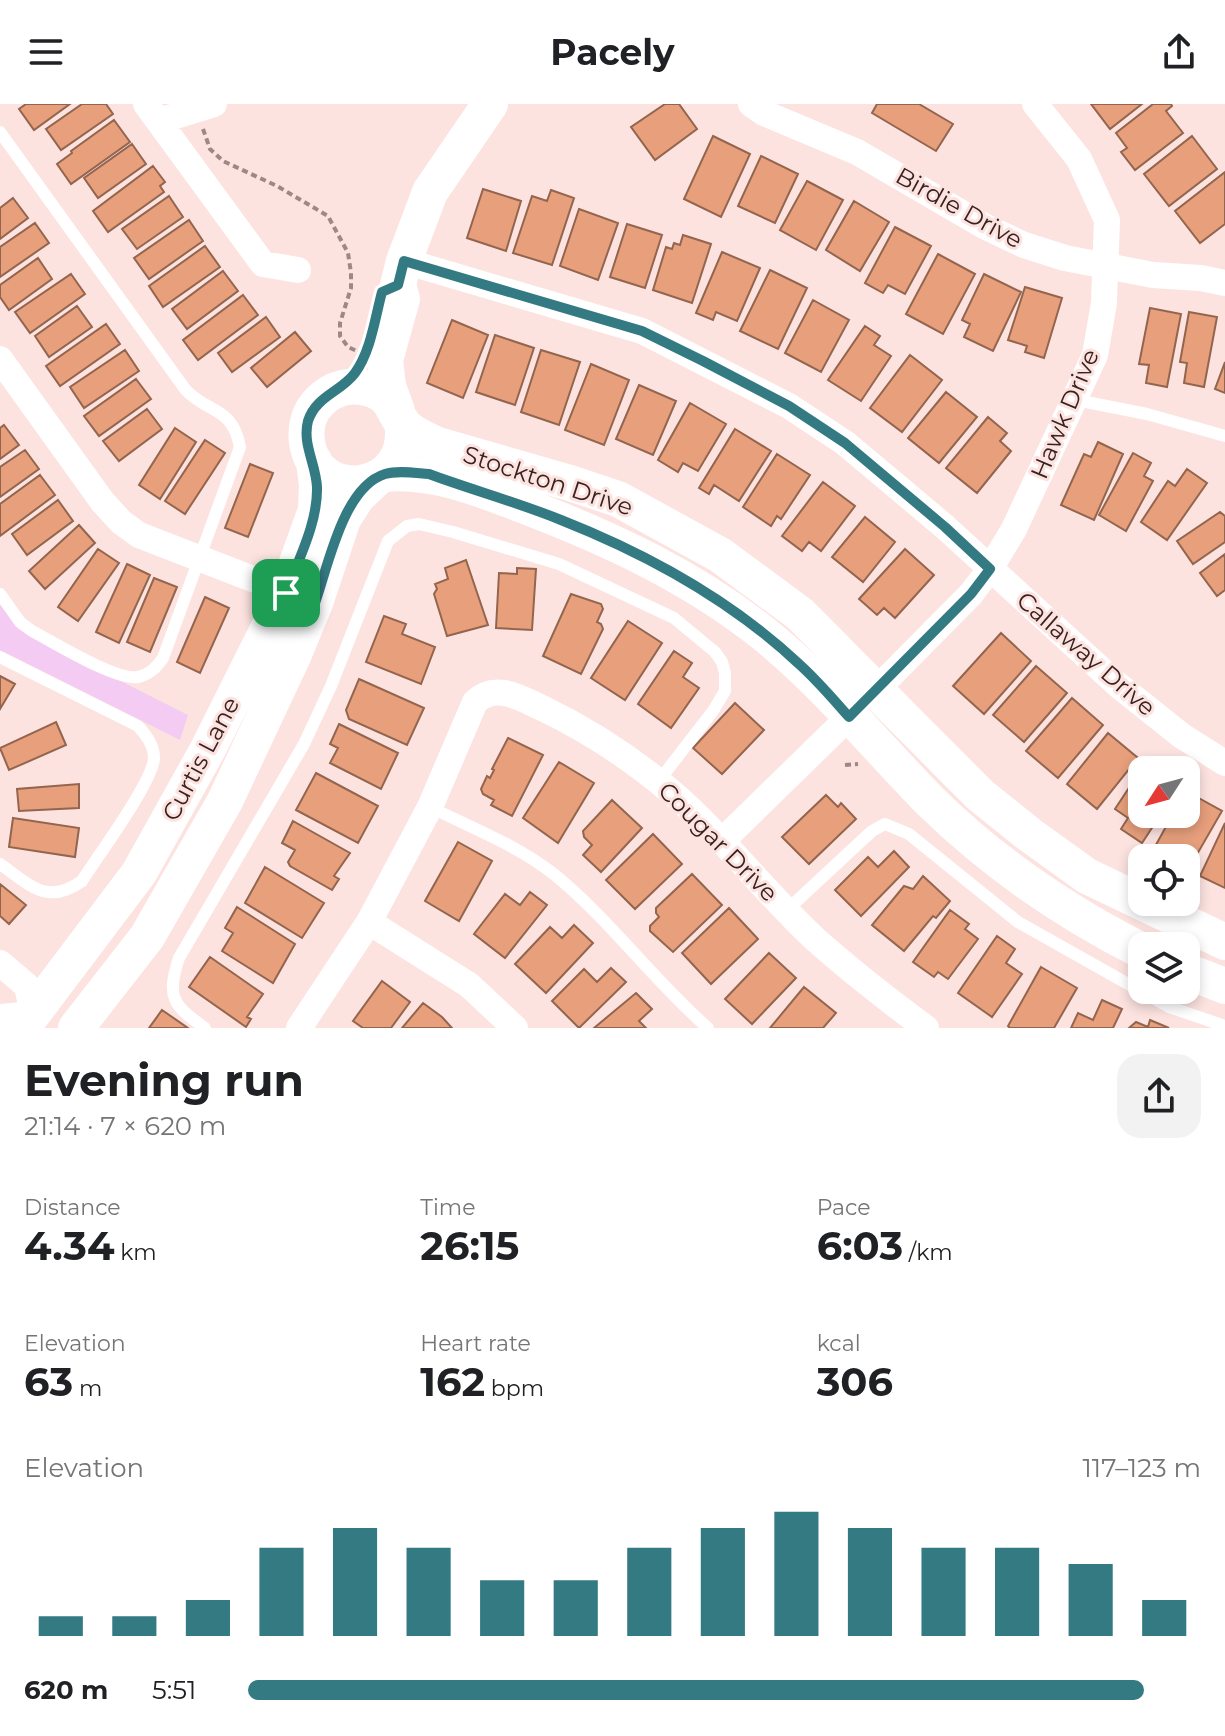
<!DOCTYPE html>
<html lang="en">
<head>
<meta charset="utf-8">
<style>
	:root { --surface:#fff; --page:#f2f2f2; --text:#202124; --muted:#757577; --accent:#337a83 }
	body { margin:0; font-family:Montserrat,sans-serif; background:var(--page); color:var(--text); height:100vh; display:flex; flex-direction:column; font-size:30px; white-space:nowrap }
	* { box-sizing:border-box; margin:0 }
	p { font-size:26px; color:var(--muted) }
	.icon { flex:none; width:44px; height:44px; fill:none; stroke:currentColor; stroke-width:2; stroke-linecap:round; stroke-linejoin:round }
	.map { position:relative; height:924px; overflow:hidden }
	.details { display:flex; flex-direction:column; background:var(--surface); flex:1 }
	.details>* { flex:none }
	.needle { width:52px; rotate:234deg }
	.buttons { position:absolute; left:1128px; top:652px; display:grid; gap:16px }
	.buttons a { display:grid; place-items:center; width:72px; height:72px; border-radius:16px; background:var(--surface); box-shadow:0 4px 12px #0003; font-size:40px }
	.pin { position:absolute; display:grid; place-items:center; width:68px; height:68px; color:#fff; margin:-34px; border-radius:16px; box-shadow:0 4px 12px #0006 }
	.round { display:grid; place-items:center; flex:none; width:84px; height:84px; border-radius:24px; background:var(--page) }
	.overview { display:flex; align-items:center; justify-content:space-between; height:136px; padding:0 24px }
	h1 { font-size:44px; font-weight:700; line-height:60px }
	.metrics { display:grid; grid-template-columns:repeat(3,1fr); gap:12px; height:136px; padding:8px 24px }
	.metrics div { display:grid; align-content:center }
	.metrics b { font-size:40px; font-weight:700 }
	.metrics small { font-size:22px; font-weight:400 }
	.metrics p { font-size:22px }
	.chart { height:224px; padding:16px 24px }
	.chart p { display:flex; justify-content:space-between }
	.chart svg { width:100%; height:144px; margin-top:8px; stroke:var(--accent); stroke-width:6 }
	ul { padding:0 24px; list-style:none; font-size:26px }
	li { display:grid; grid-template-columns:128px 96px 1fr; align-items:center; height:60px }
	li i { height:20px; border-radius:10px; background:var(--accent) }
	header { display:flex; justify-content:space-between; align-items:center; height:104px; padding:0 24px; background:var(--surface); font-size:36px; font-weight:700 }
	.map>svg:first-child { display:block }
</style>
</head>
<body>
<header><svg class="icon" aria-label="menu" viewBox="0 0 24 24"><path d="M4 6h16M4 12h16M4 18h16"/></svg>Pacely<svg class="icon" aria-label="share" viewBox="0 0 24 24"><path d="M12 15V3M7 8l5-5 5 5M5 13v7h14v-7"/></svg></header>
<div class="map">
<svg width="1225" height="924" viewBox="0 0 1225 924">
	<rect width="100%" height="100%" fill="#fce3e0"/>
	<path fill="#f4ccf3" d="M0,500L18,525L188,611L180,636L0,546Z"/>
	<path fill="#e79f7c" stroke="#93654e" stroke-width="2" d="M26,0H70L34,26L19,5Z
		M82,0H106L113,10L61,46L46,25Z
		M665,0H679L697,25L655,56L631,23Z
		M877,0H919L953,20L936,47L872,9Z
		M1091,0H1142L1110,25Z
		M1153,0H1171L1172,2L1166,7L1183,29L1135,66L1121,48L1127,44L1116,29Z
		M114,16L130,38L71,80L57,60L72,49L71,47Z
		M713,32L750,50L721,113L684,95Z
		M1192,32L1217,65L1169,102L1144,70Z
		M132,40L146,60L98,94L84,74Z
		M761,52L798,70L775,119L738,102Z
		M153,62L165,78L160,82L164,88L108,128L93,107Z
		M1225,68V120L1200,139L1175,107Z
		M807,77L843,96L816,146L780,126Z
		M483,85L521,97L506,147L467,134Z
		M551,86L574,94L552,161L513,149L532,92L547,97Z
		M169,92L183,113L137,145L122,125Z
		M13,94L28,114L0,135V104Z
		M854,97L889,118L860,167L826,146Z
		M579,105L618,119L598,176L560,162Z
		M189,116L203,137L149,175L134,154Z
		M35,119L49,139L0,173V143Z
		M627,120L662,131L645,184L610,173Z
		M895,123L931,142L905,190L888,181L883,189L865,179Z
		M683,131L711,140L692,199L653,186L666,143L672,145L674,139L680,141Z
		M205,142L220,163L163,203L149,182Z
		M722,148L760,164L737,217L716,208L713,216L696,209Z
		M938,150L975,170L943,230L906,210Z
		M38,154L52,175L9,206L0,193V181Z
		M770,166L807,184L778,245L740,227Z
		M223,167L238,187L187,225L172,205Z
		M71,170L85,190L30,229L15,208Z
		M984,170L1021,188L993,247L964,233L970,220L962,216Z
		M1025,183L1062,194L1044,254L1025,248L1027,242L1008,236Z
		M243,191L258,211L198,256L183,236Z
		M813,196L849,216L821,268L785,249Z
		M77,202L92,223L49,253L35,232Z
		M1150,204L1181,210L1167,283L1146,279L1149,261L1139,260Z
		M1189,208L1217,213L1204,283L1184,279L1187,259L1180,258Z
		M266,213L280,233L232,268L218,249Z
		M452,216L488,231L463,294L427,279Z
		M106,220L120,240L60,282L46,262Z
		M865,222L880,232L874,241L891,252L861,297L828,276Z
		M295,228L311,247L267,283L251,264Z
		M495,231L534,244L515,301L476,288Z
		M125,246L139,267L84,304L70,283Z
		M541,246L580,258L559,321L521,308Z
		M910,251L942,276L902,328L870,304Z
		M1225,258V289L1215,285Z
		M591,260L629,276L604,341L565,326Z
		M136,275L151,295L99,332L84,312Z
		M639,281L676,297L653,351L616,335Z
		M946,288L977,313L939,359L908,334Z
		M690,299L726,320L698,367L683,359L678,368L658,356Z
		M147,305L162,325L119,357L103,337Z
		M988,313L1007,329L1000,337L1011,347L977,389L946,364Z
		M4,321L19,341L0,355V324Z
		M175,324L196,338L160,395L139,381Z
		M735,325L771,347L739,397L714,381L709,390L699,384Z
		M205,336L225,349L185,410L165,397Z
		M1098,338L1123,350L1094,416L1061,401L1084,350L1091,353Z
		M25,346L39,365L0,393V363Z
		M1133,349L1151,359L1144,372L1153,377L1126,427L1099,411Z
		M777,350L810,371L781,415L777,412L771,422L743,403Z
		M250,360L273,369L248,433L225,424Z
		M1187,365L1207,379L1167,436L1141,418L1168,377L1175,382Z
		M40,371L55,391L0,432V400Z
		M823,378L855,402L821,447L809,438L802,447L782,432Z
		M58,396L73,417L27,451L12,430Z
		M1220,408L1225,412V438L1193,460L1177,437Z
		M865,413L895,438L863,478L832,453Z
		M79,421L95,439L45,485L29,467Z
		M98,445L119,459L78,517L58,503Z
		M905,445L934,471L895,514L884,504L877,511L859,495Z
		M1225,450V486L1217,492L1200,469Z
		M466,456L488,521L447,532L434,490L437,485L435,480L448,475L445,464Z
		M127,460L150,471L119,539L96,528Z
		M517,464L536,465L532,526L496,524L499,469L517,470Z
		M154,474L177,483L150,548L127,538Z
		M571,490L601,500L603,505L597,518L601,520L603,525L581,570L543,552Z
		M205,493L229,504L200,569L177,558Z
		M384,512L406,520L402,530L435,543L421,580L366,558Z
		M628,517L662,539L625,596L591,574Z
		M1001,529L1031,557L984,610L953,582Z
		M674,547L692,559L683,573L699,584L671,624L638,600Z
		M1036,562L1067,589L1024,638L993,611Z
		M0,572L15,580L0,605Z
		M359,575L424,604L407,641L349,615L346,606Z
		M1072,594L1103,621L1058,674L1026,647Z
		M735,599L764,626L722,670L693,644Z
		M56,618L66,641L9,666L0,644Z
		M339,620L398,649L381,685L330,659L338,644L330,640Z
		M1108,629L1138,654L1097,705L1067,680Z
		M508,634L543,651L512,712L491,701L494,696L483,690L481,685L487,672L490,674L494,666L492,665Z
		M559,658L594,679L558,739L523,714Z
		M1146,658L1158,666H1142V710H1161L1142,739L1121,725L1128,714L1115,705Z
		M316,669L378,702L358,739L296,706Z
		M79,680V704L19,707L17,685Z
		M1186,687L1222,707L1192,759L1178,752L1177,754H1162L1152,748L1173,710H1186Z
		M826,691L838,703L841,699L856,715L809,760L782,733Z
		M612,696L642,724L601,768L583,751L592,741L584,733L583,727Z
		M13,714L79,724L75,753L9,743Z
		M293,717L350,749L334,772L339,775L332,786L290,762L288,758L295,746L282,739Z
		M1225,719V784L1200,772Z
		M653,730L682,760L635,805L606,776Z
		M458,738L492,757L459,817L425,797Z
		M894,747L909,763L861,812L835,786L868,753L878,763Z
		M265,763L324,799L302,834L245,799Z
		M692,770L722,801L673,848L650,827V822L659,813L656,809V804Z
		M923,772L950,797L936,814L933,812L904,847L872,821L904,782L913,785Z
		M0,780L26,801L9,820L0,812Z
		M530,788L547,801L505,854L474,830L505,790L520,801Z
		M237,803L295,840L273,879L222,847L233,829L225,824Z
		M729,804L758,835L711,880L682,849Z
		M950,806L969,820L965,825L978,835L948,875L938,868L934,873L913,858Z
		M574,821L593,839L546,889L515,860L550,823L562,834Z
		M997,832L1015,845L1006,859L1022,870L992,913L958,889Z
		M769,849L796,874L752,920L725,895Z
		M210,853L263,890L247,913L251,915L246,923L189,883Z
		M1041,863L1077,884L1054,924H1010L1008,922Z
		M611,864L626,878L579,924L552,897L584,865L597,878Z
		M382,877L410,898L391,924H363L353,917Z
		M804,883L836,909L823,924H770Z
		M636,889L652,905L639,917L646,924H594Z
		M1102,896L1122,905L1113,924H1071L1078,909L1093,916Z
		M423,899L442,913L452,924H402Z
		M162,906L188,924H149Z
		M1150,916L1169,924H1129L1136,918L1148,923Z"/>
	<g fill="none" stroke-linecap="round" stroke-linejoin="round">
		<path stroke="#9e8784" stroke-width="4" stroke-dasharray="6 4" stroke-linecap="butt" d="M203,25L210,45L223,57L277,82L328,112L348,149L351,169V184L340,219V232L348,243L359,248
			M845,661L858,660"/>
		<path stroke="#fff" stroke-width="12" d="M0,28L185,285C207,310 232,301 240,343L163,554C157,563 149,571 138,573C116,577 53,538 32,527L20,518L0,490
			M1076,296L1147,310L1225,332
			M0,553L138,622C146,631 154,641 154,654C153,678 97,753 82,777C47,802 30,781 0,760
			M430,703C472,724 519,742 555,771C611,817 654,877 708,924
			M787,806L872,727L885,720L909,730L1018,818L1169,903L1225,922
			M205,924C173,901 166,894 179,854L304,640L331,582L388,437L407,422L419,420L453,428L559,460L674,514L715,548L722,558L725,569V587L713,607L658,678"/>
		<path stroke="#fff" stroke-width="26" d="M146,0L263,160L298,166
			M751,0L764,9L857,48L984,122L1024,141L1065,154L1153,171L1201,174L1225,179
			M159,17L214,0
			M404,157L642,227L789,302L845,339L882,370L945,423L1118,581L1182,632L1225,659
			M0,255L102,397L121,418L139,431L302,494
			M876,586L971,490L990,465L1014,425L1095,251L1104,199L1107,116L1079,55L1035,0
			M722,737L849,613
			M369,818L469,881L515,924
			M0,859L27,882L33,910L0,913
			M299,924L369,818L430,703L475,598C496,578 520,594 542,604C588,626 631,654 670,687C723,732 765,789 816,836C851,867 888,896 926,924"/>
		<path stroke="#fff" stroke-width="36" d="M397,307L388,282L385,256L402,195L398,181L404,157L430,88L490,0
			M402,318C414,389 316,402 307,338C305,323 309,308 319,298C332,284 352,279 370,285C392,292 391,304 402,319C411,330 426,336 438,341L570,379L618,395L720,451L800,510L980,691L1030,731L1087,772L1225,838
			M384,370C433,365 484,386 530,404C613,436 694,474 764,530C825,579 875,641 930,697C991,757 1065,808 1142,847
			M1186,867L1225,882
			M22,924L139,769L208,645L286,489L316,406L317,381L314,357
			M76,924L147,833L225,697L294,550L315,499L343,415L357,393L375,376"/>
	</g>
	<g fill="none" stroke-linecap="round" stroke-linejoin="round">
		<defs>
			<path id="route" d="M404,157L642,227L703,257L789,302L845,339L945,423L990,465L971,490L849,613C833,595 817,576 799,560C731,496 647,450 561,416C517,398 472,386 429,370C415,369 398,366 385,370C343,383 328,463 315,499L286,489C298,456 318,419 317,383C316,360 302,340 308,317C316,292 341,288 355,269C371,247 375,214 382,188L398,181Z"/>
		</defs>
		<use href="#route" stroke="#fff" stroke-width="16"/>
		<use href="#route" stroke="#337a83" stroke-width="10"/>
	</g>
	<g text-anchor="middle" stroke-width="6" stroke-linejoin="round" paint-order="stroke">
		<g font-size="24" fill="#382220" stroke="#fce3e0">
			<text transform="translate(959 104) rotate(29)" y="8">Birdie Drive</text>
			<text transform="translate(1065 310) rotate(-67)" y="8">Hawk Drive</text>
			<text transform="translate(548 377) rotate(18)" y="8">Stockton Drive</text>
			<text transform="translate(1086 550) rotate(41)" y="8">Callaway Drive</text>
			<text transform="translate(201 655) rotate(-62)" y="8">Curtis Lane</text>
			<text transform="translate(718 738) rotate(45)" y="8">Cougar Drive</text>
		</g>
	</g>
</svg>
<div class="buttons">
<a><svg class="needle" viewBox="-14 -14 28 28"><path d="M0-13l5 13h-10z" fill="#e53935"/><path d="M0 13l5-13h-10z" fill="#757577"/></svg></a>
<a><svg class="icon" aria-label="locate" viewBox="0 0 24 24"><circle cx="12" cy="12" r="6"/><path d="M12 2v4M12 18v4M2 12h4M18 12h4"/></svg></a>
<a><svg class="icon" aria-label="layers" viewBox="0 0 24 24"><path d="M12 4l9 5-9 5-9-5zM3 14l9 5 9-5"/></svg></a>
</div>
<div class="pin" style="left:286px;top:489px;background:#1e9e55"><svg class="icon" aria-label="arrive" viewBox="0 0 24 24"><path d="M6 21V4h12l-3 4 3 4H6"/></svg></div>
</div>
<section class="details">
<div class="overview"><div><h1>Evening run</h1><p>21:14 · 7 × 620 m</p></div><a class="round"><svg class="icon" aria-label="share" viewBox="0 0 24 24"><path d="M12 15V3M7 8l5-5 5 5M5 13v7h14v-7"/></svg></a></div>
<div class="metrics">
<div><p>Distance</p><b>4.34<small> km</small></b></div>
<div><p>Time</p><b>26:15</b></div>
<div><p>Pace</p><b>6:03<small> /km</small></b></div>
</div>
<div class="metrics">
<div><p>Elevation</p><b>63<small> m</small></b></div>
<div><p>Heart rate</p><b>162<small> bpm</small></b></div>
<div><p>kcal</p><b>306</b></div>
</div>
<div class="chart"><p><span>Elevation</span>117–123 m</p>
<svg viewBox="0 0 160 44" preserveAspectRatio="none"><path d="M5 44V38M15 44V38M25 44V33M35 44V17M45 44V11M55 44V17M65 44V27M75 44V27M85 44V17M95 44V11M105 44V6M115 44V11M125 44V17M135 44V17M145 44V22M155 44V33"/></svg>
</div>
<ul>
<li><b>620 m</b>5:51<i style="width:94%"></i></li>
</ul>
</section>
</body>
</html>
